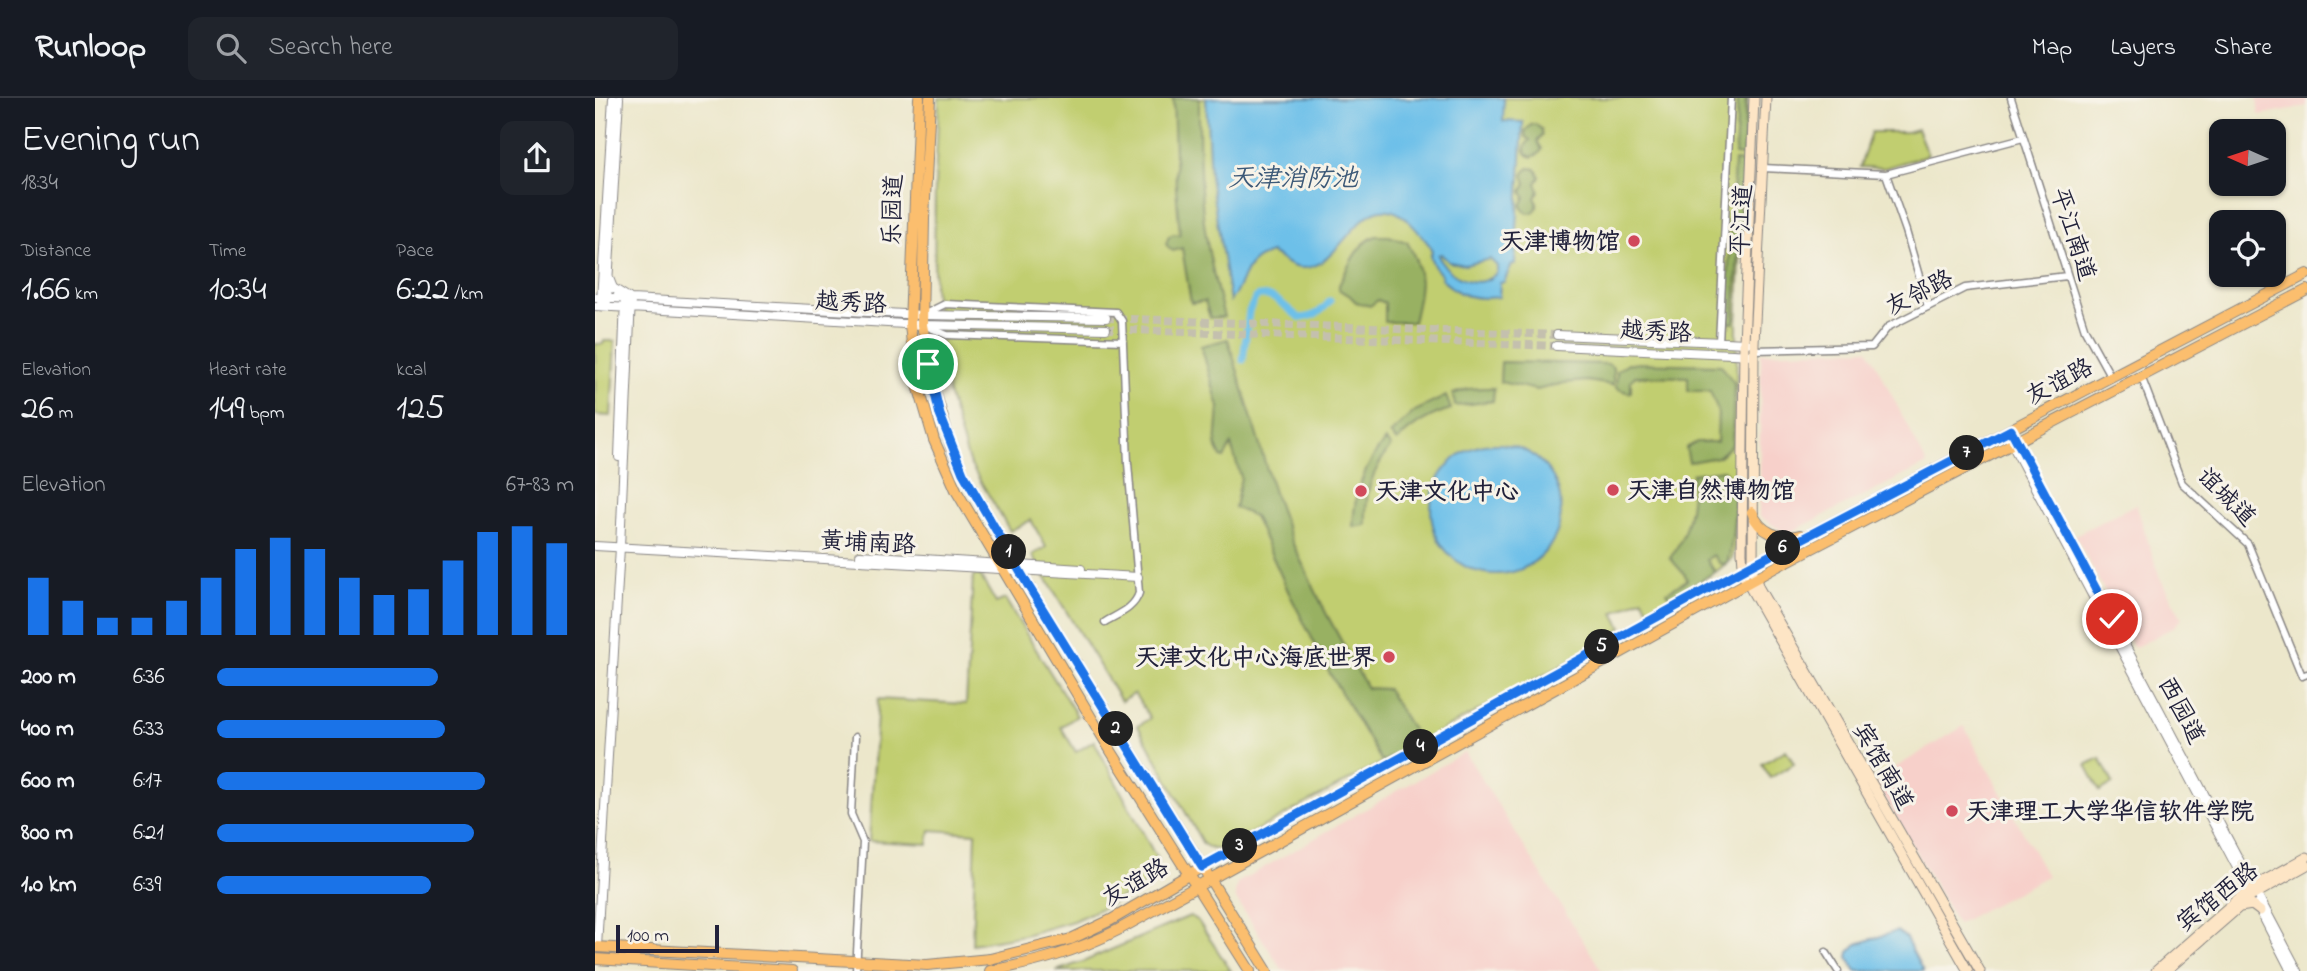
<!DOCTYPE html>
<html lang="en">
<head>
<meta charset="utf-8">
<style>
	:root { --surface:#171b24; --page:#20242c; --text:#f1f3f6; --muted:#9ea1a6; --line:#363941; --accent:#1a73e8 }
	body { margin:0; font-family:"Indie Flower","LXGW WenKai TC",sans-serif; background:var(--page); color:var(--text); height:100vh; display:flex; flex-direction:column; font-size:26px; white-space:nowrap }
	* { box-sizing:border-box; margin:0 }
	p { font-size:23px; color:var(--muted) }
	.icon { flex:none; width:38px; height:38px; fill:none; stroke:currentColor; stroke-width:2; stroke-linecap:round; stroke-linejoin:round }
	.map { position:relative; flex:1; overflow:hidden }
	.side { display:flex; flex-direction:column; background:var(--surface); width:595px }
	.side>* { flex:none }
	.needle { width:46px; rotate:273deg }
	.controls { position:absolute; left:1614px; top:21px; display:grid; gap:14px }
	.controls a { display:grid; place-items:center; width:77px; height:77px; border-radius:14px; background:var(--surface); box-shadow:0 2px 5px #0004; font-size:35px }
	.scale { position:absolute; left:21px; bottom:18px; width:103px; box-sizing:border-box; padding-left:7px; border:4px solid #22223b; border-top:0; font-size:19px; line-height:24px; white-space:nowrap; color:#22223b; -webkit-text-stroke:5px #f7f3e8; paint-order:stroke }
	.pin { position:absolute; display:grid; place-items:center; width:60px; height:60px; color:#fff; margin:-30px; border:4px solid #fff; border-radius:50%; box-shadow:0 2px 7px #0007 }
	.km { position:absolute; width:35px; height:35px; margin:-18px; border-radius:50%; background:#222; color:#fff; font-size:19px; line-height:35px; text-align:center }
	.round { display:grid; place-items:center; flex:none; width:74px; height:74px; border-radius:14px; background:var(--page) }
	.summary { display:flex; align-items:center; justify-content:space-between; height:119px; padding:0 21px }
	h1 { font-size:38px; font-weight:600; line-height:52px }
	.figures { display:grid; grid-template-columns:repeat(3,1fr); gap:10px; height:119px; padding:7px 21px }
	.figures div { display:grid; align-content:center }
	.figures b { font-size:35px; font-weight:600 }
	.figures small { font-size:19px; font-weight:400 }
	.figures p { font-size:19px }
	.chart { height:196px; padding:14px 21px }
	.chart p { display:flex; justify-content:space-between }
	.chart svg { width:100%; height:126px; margin-top:7px; stroke:var(--accent); stroke-width:6 }
	ul { padding:0 21px; list-style:none; font-size:23px }
	li { display:grid; grid-template-columns:112px 84px 1fr; align-items:center; height:52px }
	li i { height:18px; border-radius:9px; background:var(--accent) }
	header { display:flex; align-items:center; gap:42px; box-sizing:border-box; height:98px; padding:0 35px; background:var(--surface); border-bottom:2px solid var(--line) }
	header strong { font-size:33px }
	nav { display:flex; gap:38px; margin-inline-start:auto; font-size:24px }
	.search { width:490px; height:63px; background:var(--page); display:flex; align-items:center; gap:18px; box-sizing:border-box; padding:0 24px; border-radius:14px; color:var(--muted); font-size:26px }
	main { display:flex; flex:1; min-height:0 }
	.map>svg:first-child { display:block }
</style>
</head>
<body>
<header>
<strong>Runloop</strong>
<div class="search"><svg class="icon" aria-label="search" viewBox="0 0 24 24"><circle cx="10" cy="10" r="6"/><path d="M15 15l6 6"/></svg>Search here</div>
<nav><a>Map</a><a>Layers</a><a>Share</a></nav>
</header>
<main>
<section class="side">
<div class="summary"><div><h1>Evening run</h1><p>18:34</p></div><a class="round"><svg class="icon" aria-label="share" viewBox="0 0 24 24"><path d="M12 15V3M7 8l5-5 5 5M5 13v7h14v-7"/></svg></a></div>
<div class="figures">
<div><p>Distance</p><b>1.66<small> km</small></b></div>
<div><p>Time</p><b>10:34</b></div>
<div><p>Pace</p><b>6:22<small> /km</small></b></div>
</div>
<div class="figures">
<div><p>Elevation</p><b>26<small> m</small></b></div>
<div><p>Heart rate</p><b>149<small> bpm</small></b></div>
<div><p>kcal</p><b>125</b></div>
</div>
<div class="chart"><p><span>Elevation</span>67–83 m</p>
<svg viewBox="0 0 160 44" preserveAspectRatio="none"><path d="M5 44V24M15 44V32M25 44V38M35 44V38M45 44V32M55 44V24M65 44V14M75 44V10M85 44V14M95 44V24M105 44V30M115 44V28M125 44V18M135 44V8M145 44V6M155 44V12"/></svg>
</div>
<ul>
<li><b>200 m</b>6:36<i style="width:62%"></i></li>
<li><b>400 m</b>6:33<i style="width:64%"></i></li>
<li><b>600 m</b>6:17<i style="width:75%"></i></li>
<li><b>800 m</b>6:21<i style="width:72%"></i></li>
<li><b>1.0 km</b>6:39<i style="width:60%"></i></li>
</ul>
</section>
<div class="map">
<svg width="1712" height="873" viewBox="0 0 1712 873">
	<rect width="100%" height="100%" fill="#f7f3e8"/>
	<filter id="ink" filterUnits="userSpaceOnUse"><feTurbulence type="fractalNoise" baseFrequency=".0143" numOctaves="2"/><feDisplacementMap in="SourceGraphic" scale="14" xChannelSelector="R" yChannelSelector="G"/><feConvolveMatrix kernelMatrix="1 2 1 2 8 2 1 2 1" color-interpolation-filters="sRGB"/></filter>
	<filter id="wash" filterUnits="userSpaceOnUse"><feTurbulence type="fractalNoise" baseFrequency=".00686" numOctaves="4" result="noise"/><feDisplacementMap in="SourceGraphic" scale="28" xChannelSelector="R" yChannelSelector="G"/><feGaussianBlur stdDeviation="1.57" result="paint"/><feColorMatrix in="noise" values="0 0 0 0 0 0 0 0 0 0 0 0 0 0 0 0 0 1.4 0 .05"/><feComposite in="paint" operator="in"/></filter>
	<g filter="url(#wash)">
		<rect width="100%" height="100%" fill="#ece7cb"/>
		<path fill="#f7d0ca" d="M1662,0H1712V8L1664,17Z
			M1273,251L1332,366L1192,436L1164,418L1166,255Z
			M1541,406L1565,480L1587,520L1579,529L1539,550L1480,437Z
			M1369,628L1452,778L1362,826L1280,682Z
			M870,654L1007,873H688L641,801L640,796L642,785Z"/>
		<path fill="#c1ce70" stroke="#727856" stroke-width="2" d="M344,0H1153L1142,226L1140,449L1137,461L1122,473L1055,513L1047,500L1019,515L1027,530L964,569L627,751H617L608,746L543,628L555,620L539,595L526,603L437,457L451,449L436,422L415,433L374,364L353,295L339,190L340,88Z
			M1322,31L1333,57L1290,70L1265,69L1276,34H1312Z
			M9,243H20L16,318L0,317V246H8Z
			M385,477L401,505L410,501L482,618L466,629L481,654L499,643L563,763V773L558,782L511,808L478,823L429,837L377,846L381,735L335,732L333,746L274,743L283,601L371,606L378,478Z
			M1191,652L1199,666L1175,680L1167,666Z
			M1505,660L1518,685L1505,693L1491,667Z
			M595,818L603,823L636,873H461L490,863Z"/>
		<path fill="#98b162" stroke="#5d6a4e" stroke-width="2" d="M578,0H604C604,41 604,83 609,124C613,156 621,188 629,219L615,220L610,203L596,205L587,150L578,153L574,150L571,146L574,138L579,136L585,137L581,89Z
			M1143,0H1151L1148,58L1140,57Z
			M941,26L947,32V38L942,43L947,51L944,56L937,59C928,56 928,48 935,42L931,39L930,33L936,27Z
			M1139,63L1148,64L1139,225L1131,224Z
			M933,70L941,71L945,79L941,85L944,93L940,100C948,112 933,122 926,108L930,99L927,94L931,85L928,77Z
			M781,138H794L812,144C830,174 826,191 818,224H790V205L783,202L775,208L761,204L754,197L744,192V187C754,168 760,147 781,138Z
			M633,241L679,395L697,444L731,515L772,590L792,591L824,643L787,664L734,574L694,495L659,418L640,410L646,379L636,347L629,360L626,359L621,348L624,309L606,248Z
			M906,264L1014,266L1018,270V287L992,283L969,285L942,292L905,284Z
			M1033,265L1126,267L1139,285L1137,347L1123,359L1094,364L1091,350L1102,344H1122L1123,313L1115,293H1093V279L1040,278L1036,283V294L1034,295L1021,290L1022,273Z
			M889,290H899L898,303L860,308L858,296L873,291Z
			M851,298L856,311C834,317 818,327 802,343L795,336L820,313Z
			M790,342L796,348C776,375 770,394 771,427L758,429C759,395 769,369 790,342Z
			M1128,372C1131,375 1134,377 1136,380C1144,395 1137,449 1132,465L1125,466L1118,457L1112,462L1120,474L1076,500L1072,494L1092,482L1090,477L1075,460C1093,436 1098,405 1097,376Z"/>
		<path fill="#6dc0e9" stroke="#487192" stroke-width="2" fill-rule="evenodd" d="M611,0H909L908,23L928,24L920,166H917L909,184L905,185L904,199C880,202 863,199 846,180L847,178L839,168L835,158L837,154L836,149C827,139 818,125 806,117C762,89 745,181 700,169C692,167 684,159 676,155C645,164 653,181 635,203L615,79ZM846,156L854,164L870,167L895,161L902,168V174C885,195 852,179 843,157Z
			M836 411a65 65 0 1 1 130 0a65 65 0 1 1-130 0Z
			M1302,833L1310,839L1328,873H1261L1253,859L1254,854L1262,846Z"/>
		<g fill="none" stroke-linecap="round" stroke-linejoin="round">
			<path stroke="#6dc0e9" stroke-width="7" d="M648,262L654,213L661,199C679,193 690,210 705,220C720,219 726,214 735,203"/>
		</g>
	</g>
	<g filter="url(#ink)">
		<g fill="none" stroke-linecap="round" stroke-linejoin="round">
			<path stroke="#c4c0ae" stroke-width="8" stroke-dasharray="8 4" stroke-linecap="butt" d="M511,220L962,237
				M511,231L961,248"/>
			<defs>
				<path id="minor" d="M1416,0L1490,232L1516,279
					M1168,70L1291,76L1428,40
					M1291,76L1311,133L1333,209
					M328,217L350,206L521,214L527,223L533,365L544,495C539,511 523,516 510,524
					M333,229L352,237L528,243
					M1124,244L1136,0
					M1159,252L1277,249L1293,229L1370,190L1472,178
					M1546,278L1587,385L1653,446L1707,578L1712,576
					M260,639L256,716L268,744L261,873
					M1231,854L1243,873"/>
				<path id="tertiary" d="M14,180L18,190L34,200
					M0,199L327,217L511,220
					M6,203L18,0
					M12,203L24,0
					M0,208L327,227L511,231
					M962,237L1152,245
					M961,248L1159,257
					M1416,332L1703,873
					M1411,335L1656,796
					M24,359L30,201
					M0,448L543,479
					M265,457L486,471
					M1662,807L1696,873
					M2,849L25,449L36,201"/>
				<path id="secondary" d="M1159,0L1149,245L1147,455L1149,479L1373,873
					M1171,0L1159,245L1158,473L1164,490L1385,873
					M1645,809L1657,807L1665,813
					M1561,873L1654,791L1712,759
					M1571,873L1657,798L1712,767"/>
				<path id="primary" d="M324,0L315,226L320,277L339,342L362,394L516,653L655,873
					M335,0L329,121L327,227L339,290L356,348L368,375L434,489L672,873
					M1157,414C1164,434 1185,443 1205,437
					M0,849L332,867L395,861L476,841L516,822L607,769L1153,469L1712,176
					M0,861L197,873
					M395,873C442,864 480,854 523,832L1179,470L1712,192"/>
			</defs>
			<use href="#minor" stroke="#878483" stroke-width="9"/>
			<use href="#tertiary" stroke="#878483" stroke-width="10"/>
			<use href="#secondary" stroke="#878483" stroke-width="11"/>
			<use href="#primary" stroke="#878483" stroke-width="12"/>
			<use href="#minor" stroke="#fff" stroke-width="6"/>
			<use href="#tertiary" stroke="#fff" stroke-width="8"/>
			<use href="#secondary" stroke="#fde5c5" stroke-width="9"/>
			<use href="#primary" stroke="#fbbe6e" stroke-width="10"/>
		</g>
	</g>
	<g fill="none" stroke-linecap="round" stroke-linejoin="round" filter="url(#ink)">
		<defs>
			<path id="route" d="M333,266L345,317L368,375L434,489L607,769L1153,469L1416,332L1517,521"/>
		</defs>
		<use href="#route" stroke="#fff" stroke-width="14"/>
		<use href="#route" stroke="#1a73e8" stroke-width="9"/>
	</g>
	<g fill="#d1495b" stroke="#f7f3e8" stroke-width="2.5">
		<circle cx="1039" cy="143" r="7"/>
		<circle cx="1018" cy="392" r="7"/>
		<circle cx="766" cy="393" r="7"/>
		<circle cx="794" cy="559" r="7"/>
		<circle cx="1357" cy="713" r="7"/>
	</g>
	<g text-anchor="middle" stroke-width="6" stroke-linejoin="round" paint-order="stroke">
		<g font-size="24" fill="#22223b" stroke="#f7f3e8">
			<text transform="translate(297 112) rotate(-88)" y="8">乐园道</text>
			<text transform="translate(1146 122) rotate(-87)" y="8">平江道</text>
			<text transform="translate(1479 136) rotate(72)" y="8">平江南道</text>
			<text transform="translate(1324 194) rotate(-27)" y="8">友邻路</text>
			<text transform="translate(256 204) rotate(3)" y="8">越秀路</text>
			<text transform="translate(1061 233) rotate(3)" y="8">越秀路</text>
			<text transform="translate(1464 283) rotate(-28)" y="8">友谊路</text>
			<text transform="translate(1632 398) rotate(45)" y="8">谊城道</text>
			<text transform="translate(273 444) rotate(3)" y="8">黄埔南路</text>
			<text transform="translate(1587 612) rotate(62)" y="8">西园道</text>
			<text transform="translate(1289 668) rotate(60)" y="8">宾馆南道</text>
			<text transform="translate(540 784) rotate(-30)" y="8">友谊路</text>
			<text transform="translate(1622 798) rotate(-38)" y="8">宾馆西路</text>
		</g>
		<g font-size="24" font-weight="bold" fill="#22223b" stroke="#f7f3e8" text-anchor="start">
			<text x="1025" y="151" text-anchor="end">天津博物馆</text>
			<text x="1032" y="400">天津自然博物馆</text>
			<text x="780" y="401">天津文化中心</text>
			<text x="780" y="567" text-anchor="end">天津文化中心海底世界</text>
			<text x="1371" y="721">天津理工大学华信软件学院</text>
		</g>
		<g font-size="26" font-style="italic" fill="#3c5978" stroke="#f7f3e8">
			<text x="698" y="88">天津消防池</text>
		</g>
	</g>
</svg>
<div class="controls">
<a><svg class="needle" viewBox="-14 -14 28 28"><path d="M0-13l5 13h-10z" fill="#e53935"/><path d="M0 13l5-13h-10z" fill="#9ea1a6"/></svg></a>
<a><svg class="icon" aria-label="locate" viewBox="0 0 24 24"><circle cx="12" cy="12" r="6"/><path d="M12 2v4M12 18v4M2 12h4M18 12h4"/></svg></a>
</div>
<div class="scale">100 m</div>
<div class="pin" style="left:333px;top:266px;background:#1e9e55"><svg class="icon" aria-label="arrive" viewBox="0 0 24 24"><path d="M6 21V4h12l-3 4 3 4H6"/></svg></div>
<div class="pin" style="left:1517px;top:521px;background:#d93025"><svg class="icon" aria-label="check" viewBox="0 0 24 24"><path d="M5 12l5 5 9-10"/></svg></div>
<b class="km" style="left:414px;top:454px">1</b>
<b class="km" style="left:521px;top:631px">2</b>
<b class="km" style="left:645px;top:748px">3</b>
<b class="km" style="left:826px;top:649px">4</b>
<b class="km" style="left:1007px;top:549px">5</b>
<b class="km" style="left:1188px;top:450px">6</b>
<b class="km" style="left:1372px;top:355px">7</b>
</div>
</main>
</body>
</html>
